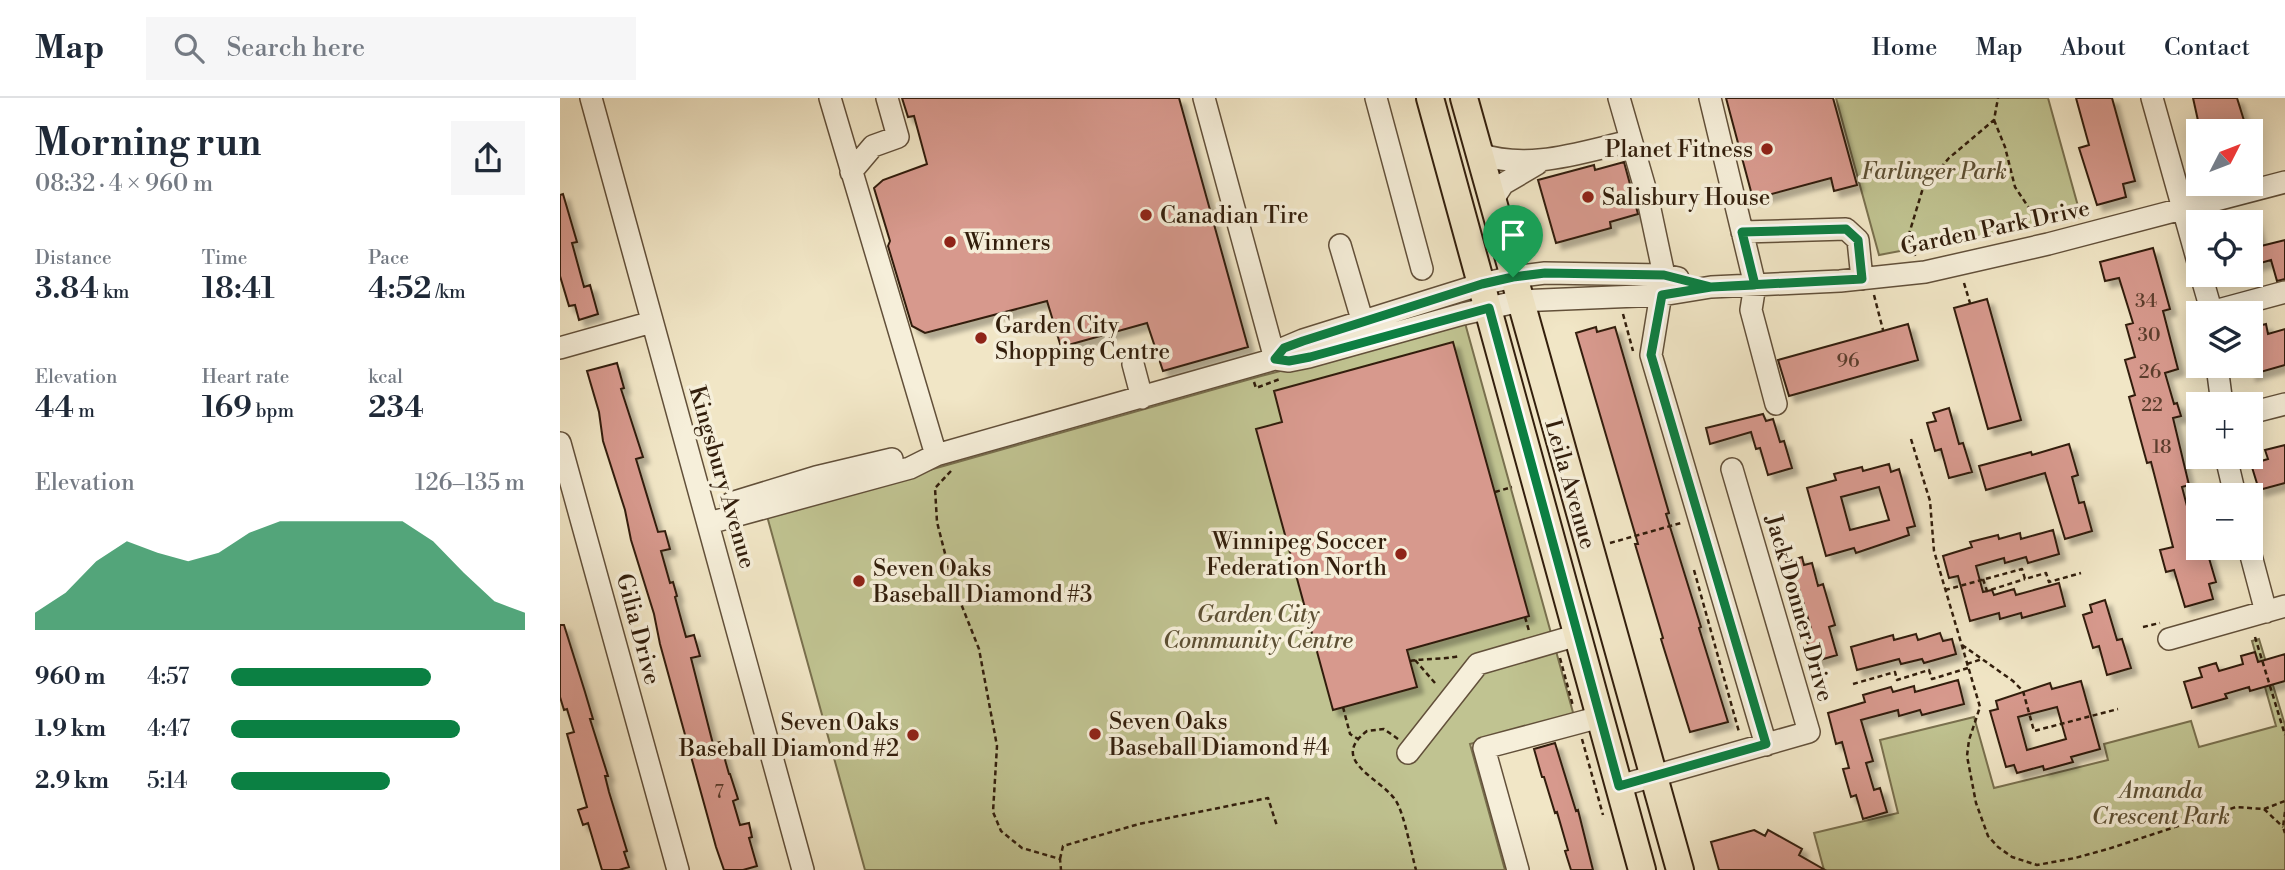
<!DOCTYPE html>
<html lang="en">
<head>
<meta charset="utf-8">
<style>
	:root { --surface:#fff; --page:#f6f6f7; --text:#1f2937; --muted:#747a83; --line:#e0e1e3; --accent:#0b8043 }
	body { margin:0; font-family:"Libre Bodoni",serif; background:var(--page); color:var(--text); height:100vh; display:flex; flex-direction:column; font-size:26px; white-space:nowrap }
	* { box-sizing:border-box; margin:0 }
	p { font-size:23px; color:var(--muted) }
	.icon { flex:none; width:38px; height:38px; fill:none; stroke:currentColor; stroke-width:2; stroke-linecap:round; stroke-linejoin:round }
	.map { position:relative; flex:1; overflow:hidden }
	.sheet { display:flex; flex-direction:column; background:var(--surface); width:560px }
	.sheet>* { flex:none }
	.needle { width:46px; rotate:48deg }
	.buttons { position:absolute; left:1626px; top:21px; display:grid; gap:14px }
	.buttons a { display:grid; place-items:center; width:77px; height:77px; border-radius:0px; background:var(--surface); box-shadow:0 4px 18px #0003; font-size:35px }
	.pin { position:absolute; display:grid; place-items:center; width:60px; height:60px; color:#fff; margin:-72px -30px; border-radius:50% 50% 50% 0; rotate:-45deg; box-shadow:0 0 7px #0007 }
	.pin .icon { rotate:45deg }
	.round { display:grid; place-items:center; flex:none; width:74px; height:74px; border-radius:0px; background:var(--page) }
	.summary { display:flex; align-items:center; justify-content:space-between; height:119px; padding:0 35px }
	h1 { font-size:38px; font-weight:600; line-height:52px }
	.metrics { display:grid; grid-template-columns:repeat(3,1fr); gap:10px; height:119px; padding:7px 35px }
	.metrics div { display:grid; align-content:center }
	.metrics b { font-size:30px; font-weight:600 }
	.metrics small { font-size:19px; font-weight:400 }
	.metrics p { font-size:19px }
	.chart { height:196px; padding:14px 35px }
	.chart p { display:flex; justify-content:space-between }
	.chart svg { width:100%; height:126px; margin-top:7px; fill:var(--accent); opacity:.7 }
	ul { padding:0 35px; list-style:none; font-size:23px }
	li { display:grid; grid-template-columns:112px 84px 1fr; align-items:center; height:52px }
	li i { height:18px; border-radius:9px; background:var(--accent) }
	header { display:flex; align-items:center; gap:42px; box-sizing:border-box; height:98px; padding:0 35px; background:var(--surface); border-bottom:2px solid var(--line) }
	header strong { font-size:33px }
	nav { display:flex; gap:38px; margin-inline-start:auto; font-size:24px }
	.search { width:490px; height:63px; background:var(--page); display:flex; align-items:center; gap:18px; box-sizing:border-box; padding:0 24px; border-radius:0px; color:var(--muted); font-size:26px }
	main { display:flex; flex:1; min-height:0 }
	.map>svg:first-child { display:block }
</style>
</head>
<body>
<header>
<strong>Map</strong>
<div class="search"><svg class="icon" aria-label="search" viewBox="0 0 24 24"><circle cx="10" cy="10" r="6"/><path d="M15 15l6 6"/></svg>Search here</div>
<nav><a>Home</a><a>Map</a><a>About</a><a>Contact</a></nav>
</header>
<main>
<section class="sheet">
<div class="summary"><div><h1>Morning run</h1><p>08:32 · 4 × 960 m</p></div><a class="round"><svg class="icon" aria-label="share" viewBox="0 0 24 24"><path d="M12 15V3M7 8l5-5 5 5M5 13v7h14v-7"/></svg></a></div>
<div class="metrics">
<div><p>Distance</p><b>3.84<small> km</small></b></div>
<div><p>Time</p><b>18:41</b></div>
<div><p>Pace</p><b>4:52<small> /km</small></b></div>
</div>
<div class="metrics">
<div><p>Elevation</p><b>44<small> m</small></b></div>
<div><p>Heart rate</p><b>169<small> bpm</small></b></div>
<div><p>kcal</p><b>234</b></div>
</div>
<div class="chart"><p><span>Elevation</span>126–135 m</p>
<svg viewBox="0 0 160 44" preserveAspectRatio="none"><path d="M0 44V38L10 31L20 20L30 13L40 17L50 20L60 17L70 10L80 6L90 6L100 6L110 6L120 6L130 13L140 24L150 34L160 38V44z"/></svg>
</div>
<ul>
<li><b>960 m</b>4:57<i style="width:68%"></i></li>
<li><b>1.9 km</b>4:47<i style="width:78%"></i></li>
<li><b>2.9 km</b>5:14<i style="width:54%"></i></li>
</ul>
</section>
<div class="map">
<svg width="1725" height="772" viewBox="0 0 1725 772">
	<defs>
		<filter id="shadow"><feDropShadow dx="6" dy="6" stdDeviation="2" flood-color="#0004"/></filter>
	</defs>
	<rect width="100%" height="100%" fill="#f1e6c6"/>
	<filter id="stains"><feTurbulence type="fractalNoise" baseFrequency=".00286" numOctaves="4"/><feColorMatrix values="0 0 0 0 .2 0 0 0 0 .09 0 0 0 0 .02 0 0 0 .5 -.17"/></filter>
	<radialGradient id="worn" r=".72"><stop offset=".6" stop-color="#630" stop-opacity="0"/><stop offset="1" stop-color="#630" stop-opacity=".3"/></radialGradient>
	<path fill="#c0c391" stroke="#79704e" stroke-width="2" d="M1276,0H1488L1521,119L1319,157Z
		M905,225L1014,618L910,646L945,772H305L207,418L701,278Z
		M1699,541L1725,627V772H1264L1254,735L1338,715L1320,642L1414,619L1434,690L1548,662L1544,646L1631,623L1639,649L1716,628L1692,543Z"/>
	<path fill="#d7998d" stroke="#321e0c" stroke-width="2" fill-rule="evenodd" filter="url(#shadow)" d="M342,0H619L688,249L603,273L587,225L501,249L487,203L365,235L352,228L328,148L330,143L314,90L323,82L367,66L354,18L348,19Z
		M1166,0H1273L1297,87L1274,93L1271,80L1193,101Z
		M1516,0H1552L1575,83L1563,86L1566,99L1537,107L1519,50L1529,47Z
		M1633,0H1677L1686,29L1669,33H1646L1643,26L1639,27Z
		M1064,64L1078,116L1050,124L1051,130L996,145L978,82L1034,67L1035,72Z
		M3,96L17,144L12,145L24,189L30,187L38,216L19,222L15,207L9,208L0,178V97Z
		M1694,122L1701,148L1725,142V181L1717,183L1711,162L1690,168V123Z
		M1593,150L1610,211L1603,213L1618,271L1605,275L1614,306L1617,305L1621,318L1613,320L1629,387L1622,389L1628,412L1635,410L1638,420V450H1646L1656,484L1649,486L1653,501L1625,509L1614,472L1606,474L1600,452L1613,449L1591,364L1587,365L1569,299L1575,297L1565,262L1575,259L1566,227L1573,225L1559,180L1545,183L1540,164Z
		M1427,201L1461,322L1428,331L1394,210Z
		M1348,226L1358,262L1229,298L1218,262Z
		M1706,226L1708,236L1725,231V267L1690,277V230Z
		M1036,229L1037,234L1055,229L1109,415L1106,416L1141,529L1139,530L1168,624L1130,634L1101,541L1103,540L1075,446H1078L1016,235Z
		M893,244L969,518L847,552L857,589L773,612L696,331L722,324L714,293Z
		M57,265L64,290L61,291L83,359L76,361L98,434L105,433L110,451L101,453L110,485L113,484L117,498L115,499L126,539L134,537L140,558L131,560L153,646L160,644L169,676H170L178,701L173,703L180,727L189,725L192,739L189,740L197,768L183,772H164L156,749L100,546L94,516L71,442L65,412L43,343L39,314L27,273Z
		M1389,310L1399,346L1403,345L1412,374L1389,380L1381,351L1375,353L1367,325L1376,323L1373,315Z
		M1203,316L1206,323L1213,321L1220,344L1224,343L1232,370L1208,377L1200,350L1196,351L1191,334L1150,346L1146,330Z
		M1509,346L1518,377L1512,379L1519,405L1524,404L1532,433L1505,441L1485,375L1426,392L1419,368L1471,354L1472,357Z
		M1725,347V385L1699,392L1691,366L1708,361L1705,352Z
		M1329,366L1331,374L1339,371L1355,428L1347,430L1349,437L1296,455L1294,450L1266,458L1247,390L1276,382L1274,376L1302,369L1303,373ZM1319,389L1329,422L1290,432L1281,399Z
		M1493,432L1499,456L1468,465L1466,459L1445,465L1444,460L1416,468L1423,494L1432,492L1434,497L1454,491L1456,497L1499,485L1505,508L1462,520L1461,515L1440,521L1439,515L1410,523L1398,478L1389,480L1383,458L1412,449L1410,444L1438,437L1439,441L1460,435L1461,441Z
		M1242,459L1244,467L1252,465L1258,488L1263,486L1275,527L1269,529L1277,557L1253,564L1245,536L1252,534L1240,493L1235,495L1226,464Z
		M1545,502L1557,542L1562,541L1571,570L1547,577L1539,548L1533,550L1523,517L1532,514L1530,507Z
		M0,527H4L25,594L33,621H30L48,678H45L49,694L67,753L64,754L69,769L59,772H42L28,725L23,727L18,712L27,709L7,636L14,634L7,611L4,612L0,599Z
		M1380,535L1383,543L1392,541L1396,556L1364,565L1362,561L1341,566L1339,561L1297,572L1291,549L1333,537L1334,542L1356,536L1358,542Z
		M1695,554L1698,564L1725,556V583L1690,593L1689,589L1665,596L1667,600L1632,610L1624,584L1642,579L1639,570L1656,565L1659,573L1683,566L1681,558Z
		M1398,582L1404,606L1362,617L1360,612L1339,618L1338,612L1301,622L1313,663L1306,665L1314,692L1320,690L1327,714L1303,721L1296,697L1291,699L1283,671L1289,670L1282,644L1276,646L1268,615L1305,604L1303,597L1331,589L1333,594L1354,588L1355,594Z
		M1521,583L1540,651L1511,659L1513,664L1484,672L1483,668L1457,675L1454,667L1446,669L1430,613L1438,611L1436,603L1490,585L1492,591ZM1497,609L1506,641L1467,652L1458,619Z
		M995,645L1016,713L1018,712L1033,772H1011L1005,753L1008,752L997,714L995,715L984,679H982L974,651Z
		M1194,732L1205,738L1208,732L1242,751L1239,757L1265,772H1159L1151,744Z"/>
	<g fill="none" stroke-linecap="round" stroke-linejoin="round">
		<defs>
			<path id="minor" d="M31,0L243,772
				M270,0L376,357
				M644,0L715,261
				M816,0L862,171
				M1059,0L1087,97L1104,177L1091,257L1206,647
				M1150,0L1195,187L1191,212L1216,306
				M1592,0L1638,164
				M919,56C970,73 1021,54 1071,43
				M291,74L313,48L338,39L327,0
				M932,103L943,86L977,66
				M1182,134L1286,131L1298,142L1302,181
				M780,147L806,235
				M1641,177L1652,215
				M1651,214L1725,194
				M0,250L92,224
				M715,261L724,250L743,242L922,186L953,179L985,175L1104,177L1118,180
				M573,266L582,300
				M1657,268L1662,306
				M1690,315L1725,306
				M0,345L118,772
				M1666,359L1675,397
				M171,405L256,379L332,361
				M149,425L350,370L376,357L715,261L729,263L749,259L903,216L960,203L1102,197L1151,189L1280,183L1365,174L1488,146L1725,84
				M1689,450L1706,514
				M1609,541L1725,508
				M848,655L918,566L1018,537
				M1059,688L1249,634L1172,371
				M958,772L924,650L1040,619"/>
			<path id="major" d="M870,0L1082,772
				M904,0L1120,772"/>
		</defs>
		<use href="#minor" stroke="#62503a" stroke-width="24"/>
		<use href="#major" stroke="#321e0c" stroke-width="30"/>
		<path stroke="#321e0c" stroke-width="2.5" stroke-dasharray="5 3.5" stroke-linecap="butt" d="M1434,22L1445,49L1455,89L1477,122H1480L1482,127
			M1355,158L1354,149L1350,150L1349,136L1363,90L1389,60L1434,22L1438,0
			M1404,185L1410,205
			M1314,197L1323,232
			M1063,216L1073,253
			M694,284L696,290L720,281
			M1351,341L1370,403L1374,453L1420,609L1409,642L1407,658L1416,705L1428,738L1438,749L1452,759L1477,767L1515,760L1548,751L1676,709L1704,711L1725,703
			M391,373L375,390L377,424L392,483L419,551L437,648L433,714L441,733L462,750L500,761L501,772
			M935,394L952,389
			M1050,445L1121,425
			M1134,472L1179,634
			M1423,481L1427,493L1465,481
			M1385,492L1462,471L1465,481L1486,475L1489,484L1521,475
			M965,519L969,533
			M1583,529L1600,525
			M1695,539L1725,637
			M1402,547L1422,561
			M1000,560L1013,608
			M855,562L875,585
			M850,563C867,560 882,562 899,558
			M1407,566L1422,561L1453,583L1463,593L1474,633L1558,611
			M1293,586L1335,574L1337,582L1369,572L1372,581L1408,570
			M783,609L790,636L798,641
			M838,641L824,631L807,633C767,663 823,681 836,703C845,718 851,754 856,772
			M1022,641L1043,717
			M1704,711L1723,729
			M1725,714L1723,729L1725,735
			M500,761L503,748L579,726L708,700L717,728"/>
		<use href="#minor" stroke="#f6efda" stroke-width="21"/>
		<use href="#major" stroke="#f1e6c6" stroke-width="26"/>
	</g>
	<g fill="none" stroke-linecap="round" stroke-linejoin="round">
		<defs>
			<path id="route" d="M953,179L922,186L743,243L724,250L715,261L729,263L750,259L929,210L1059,688L1206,646L1091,257L1102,197L1151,189L1302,181L1298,142L1286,131L1182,134L1195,187L1151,189L1104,177L985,175L953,179"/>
		</defs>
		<use href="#route" stroke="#fff" stroke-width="14"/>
		<use href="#route" stroke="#0b8043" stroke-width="9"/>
	</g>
	<g fill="#8f2418" stroke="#f6efda" stroke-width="2.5">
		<circle cx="1207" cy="51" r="7"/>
		<circle cx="1028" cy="99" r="7"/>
		<circle cx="586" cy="117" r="7"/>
		<circle cx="390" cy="144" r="7"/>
		<circle cx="421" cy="240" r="7"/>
		<circle cx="841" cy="456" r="7"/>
		<circle cx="299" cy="483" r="7"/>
		<circle cx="535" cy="636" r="7"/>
		<circle cx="353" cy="637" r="7"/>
	</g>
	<g text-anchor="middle" stroke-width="7" stroke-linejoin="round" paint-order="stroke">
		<g font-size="19" fill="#5b3d2c">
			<text x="1586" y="209">34</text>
			<text x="1589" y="243">30</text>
			<text x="1288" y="269">96</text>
			<text x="1590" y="280">26</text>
			<text x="1592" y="313">22</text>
			<text x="1602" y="355">18</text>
			<text x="159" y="700">7</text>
		</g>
		<g font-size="23" fill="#321e0c" stroke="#f6efda" text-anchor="start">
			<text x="1193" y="59" text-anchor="end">Planet Fitness</text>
			<text x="1042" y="107">Salisbury House</text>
			<text x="600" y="125">Canadian Tire</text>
			<text x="404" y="152">Winners</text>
			<text x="435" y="235">Garden City<tspan x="435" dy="26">Shopping Centre</tspan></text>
			<text x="827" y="451" text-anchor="end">Winnipeg Soccer<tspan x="827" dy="26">Federation North</tspan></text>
			<text x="313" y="478">Seven Oaks<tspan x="313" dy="26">Baseball Diamond #3</tspan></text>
			<text x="549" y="631">Seven Oaks<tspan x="549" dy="26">Baseball Diamond #4</tspan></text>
			<text x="339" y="632" text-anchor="end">Seven Oaks<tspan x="339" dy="26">Baseball Diamond #2</tspan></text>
		</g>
		<g font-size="23" font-style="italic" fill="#5d5034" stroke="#f6efda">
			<text x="1374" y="81">Farlinger Park</text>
			<text x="698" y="524">Garden City<tspan x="698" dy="26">Community Centre</tspan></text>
			<text x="1601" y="700">Amanda<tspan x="1601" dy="26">Crescent Park</tspan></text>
		</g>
		<g font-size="23" fill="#321e0c" stroke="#f6efda">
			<text transform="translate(1435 129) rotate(-12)" y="8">Garden Park Drive</text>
			<text transform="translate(163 379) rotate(74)" y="8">Kingsbury Avenue</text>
			<text transform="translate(1011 386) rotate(74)" y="8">Leila Avenue</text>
			<text transform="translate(1240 510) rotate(74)" y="8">Jack Donner Drive</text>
			<text transform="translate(79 531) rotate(75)" y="8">Gilia Drive</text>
		</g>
	</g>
	<rect width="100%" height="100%" filter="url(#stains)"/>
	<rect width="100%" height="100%" fill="url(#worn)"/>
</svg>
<div class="buttons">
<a><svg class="needle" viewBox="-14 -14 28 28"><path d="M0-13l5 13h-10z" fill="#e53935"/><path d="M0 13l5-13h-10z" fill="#747a83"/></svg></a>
<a><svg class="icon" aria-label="locate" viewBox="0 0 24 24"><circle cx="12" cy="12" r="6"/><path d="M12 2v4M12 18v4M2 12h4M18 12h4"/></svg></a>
<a><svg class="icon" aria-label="layers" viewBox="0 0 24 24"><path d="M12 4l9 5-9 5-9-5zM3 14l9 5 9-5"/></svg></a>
<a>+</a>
<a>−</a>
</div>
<div class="pin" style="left:953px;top:179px;background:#1e9e55"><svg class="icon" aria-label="arrive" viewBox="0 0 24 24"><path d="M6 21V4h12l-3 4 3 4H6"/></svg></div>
</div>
</main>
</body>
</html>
